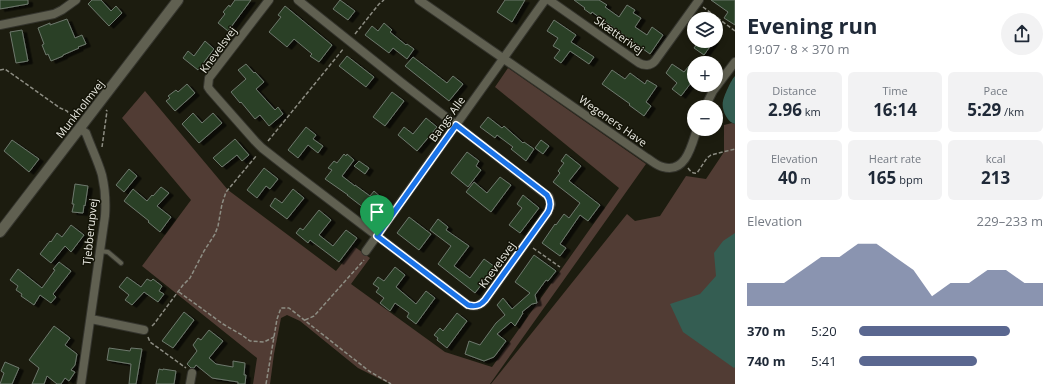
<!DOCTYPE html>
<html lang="en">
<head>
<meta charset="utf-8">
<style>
	:root { --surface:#fff; --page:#f2f2f3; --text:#1f2937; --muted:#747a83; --accent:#5a6790 }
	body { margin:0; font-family:"Open Sans",sans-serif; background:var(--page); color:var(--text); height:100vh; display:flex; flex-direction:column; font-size:15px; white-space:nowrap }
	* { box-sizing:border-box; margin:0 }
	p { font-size:13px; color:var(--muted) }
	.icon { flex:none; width:22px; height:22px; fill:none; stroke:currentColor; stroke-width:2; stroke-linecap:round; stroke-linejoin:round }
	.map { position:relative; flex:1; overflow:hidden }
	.side { display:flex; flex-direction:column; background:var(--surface); width:320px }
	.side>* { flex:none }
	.tools { position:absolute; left:687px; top:12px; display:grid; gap:8px }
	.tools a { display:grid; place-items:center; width:36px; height:36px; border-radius:50%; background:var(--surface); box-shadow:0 2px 6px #0003; font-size:20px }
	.pin { position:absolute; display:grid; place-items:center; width:34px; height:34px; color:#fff; margin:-41px -17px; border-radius:50% 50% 50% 0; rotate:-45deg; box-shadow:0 0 4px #0007 }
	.pin .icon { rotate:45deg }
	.round { display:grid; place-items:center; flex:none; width:42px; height:42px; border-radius:21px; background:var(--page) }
	.summary { display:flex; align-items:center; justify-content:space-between; height:68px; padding:0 12px }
	h1 { font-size:22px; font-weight:700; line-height:30px }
	.figures { display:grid; grid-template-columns:repeat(3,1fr); gap:6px; height:68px; padding:4px 12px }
	.figures div { display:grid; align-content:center; border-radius:6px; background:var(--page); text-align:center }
	.figures b { font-size:17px; font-weight:700 }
	.figures small { font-size:11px; font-weight:400 }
	.figures p { font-size:11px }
	.chart { height:112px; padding:8px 12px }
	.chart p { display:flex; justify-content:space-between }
	.chart svg { width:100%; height:72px; margin-top:4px; fill:var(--accent); opacity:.7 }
	ul { padding:0 12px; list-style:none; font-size:13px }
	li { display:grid; grid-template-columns:64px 48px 1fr; align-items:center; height:30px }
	li i { height:10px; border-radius:5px; background:var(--accent) }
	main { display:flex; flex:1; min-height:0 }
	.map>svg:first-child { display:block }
</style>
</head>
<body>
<main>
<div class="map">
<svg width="735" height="384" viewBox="0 0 735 384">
	<defs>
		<filter id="shadow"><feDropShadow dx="4.5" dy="2.5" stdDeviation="0" flood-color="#0009"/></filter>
	</defs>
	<rect width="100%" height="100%" fill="#1c1c0f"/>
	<path fill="#513c34" d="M508,68L646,164L490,384H390L358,368L300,321L287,315L281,318L274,354L270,384H253L257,358L142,266L191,200L122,118L145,91L228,190L336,271L355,247L370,258L351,284L445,352L492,367L619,188L495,87Z
		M732,123L735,124V384H491L627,214L635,221L660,216L686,176L706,179L724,152V125Z"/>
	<path fill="#345d52" d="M735,76V124C727,122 721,109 723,101C724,96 731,80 735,76Z
		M735,233V367L734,368L683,332L670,304L700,294L716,276L714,253L723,241Z"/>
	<path fill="#2a3f27" stroke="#6e796d" filter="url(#shadow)" d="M0,0H28V4L0,9Z
		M92,0H101L111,11L116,6L122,13L109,26L88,4Z
		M235,0H251L228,31L218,23L225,14L223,12L229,5L230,7Z
		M340,0L355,11L348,20L333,9Z
		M505,0H525L512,22L497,12Z
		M574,0H599L607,5L605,7L619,17L627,5L635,10L633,13L641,18L635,27L647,35L652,27L663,35L650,54L592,12L591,14L584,9L585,8Z
		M711,0H735V25L724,18L728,12Z
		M285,6L332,45L319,62L310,56L312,54L294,39L287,47L269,32L281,17L278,15Z
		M67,19L75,38L82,35L86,44L78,47L79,48L63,55V56L51,61L48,54L46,55L42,45L44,44L38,28L50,23V25Z
		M554,20L576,35L571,42L594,57L589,64L570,51L561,63L554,58L560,50L553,46L558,38L547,31Z
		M384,23L392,30L390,32L406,45L407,44L414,49L407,59L393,48L389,53L365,35L372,26L378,31Z
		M22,30L28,61L16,63L10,32Z
		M205,41L214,49L198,70L183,58L188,51L194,56Z
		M699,41H714L704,55L694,48Z
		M347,56L374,77L366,87L339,66Z
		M413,57L447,83L453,76L463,84L449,101L405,66Z
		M246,64L254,73L255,72L264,82L256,89L275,110L278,107L283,114L269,126L260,115L255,119L241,102L240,103L231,92L246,79L238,70Z
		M672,64L684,72L689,66L694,70V72L690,77L694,79L681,96L672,89L677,83L666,73Z
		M612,70L625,79L630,73L645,84L647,80L657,86L646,102L651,106L644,116L629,105L630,104L602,84Z
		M187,84L195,93L175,111L166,101L170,98L168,96L176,90L178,92Z
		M392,92L404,101L385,126L373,117Z
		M193,113L202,123L213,113L222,123L199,143L182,124Z
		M488,117L502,128L504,126L523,143L524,142L534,149L526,161L511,149L513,147L497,135L495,138L480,127Z
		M426,118L437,127L417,151L398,135L404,127L413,134Z
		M306,127L316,135L313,139L323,146L318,153L308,145L298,158L288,150Z
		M235,139L249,155L242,161L237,155L222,167L213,158Z
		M12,140L39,159L29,172L4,151Z
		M541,140L549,146L543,154L535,148Z
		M467,152L479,161L476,166L481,170L468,187L451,173Z
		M344,154L346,156L347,154L354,160L342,176L355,186V185L370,196L374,191L384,200L373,215L347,195H348L325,179L332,170L328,168L334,161L337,163Z
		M566,154L581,166L569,181L600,205L588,221L580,215L560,244L566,248L560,256L542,243L555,224L556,225L564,214L569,218L580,203L553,182L560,173L558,171L564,163L561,161Z
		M359,161L369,168L365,174L354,166Z
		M264,168L278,179L270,189L266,186L257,198L247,190Z
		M129,169L137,176L124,192L116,185Z
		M500,177L511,185L491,212L466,192L474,182L487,193Z
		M75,184L88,186L85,206L84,205L83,213L72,212L74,204H72Z
		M161,187L169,193L157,206L171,217L160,232L148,222L149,221L124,201L133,189L147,201L152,195L153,196Z
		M293,189L304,198L287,219L270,206L275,198L282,203Z
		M523,195L539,208L520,233L509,225L522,208L517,204Z
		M319,210L331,220L319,235L333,246L346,230L357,238L339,262L310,240L308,243L296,233L300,228L303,230Z
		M409,217L431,234L419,250L397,233Z
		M438,219L448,227L446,230L469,246L454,266L470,278L484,259L495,267L475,293L438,264L451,246L430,230Z
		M71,225L84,235L71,252L65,246L51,263L40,254L50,241L51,242L57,233L62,237Z
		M534,255L556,271L548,281L546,280L535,295L537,303L532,304L522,312L523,313L515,326L511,322L497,334L506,341L494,357L484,361L465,354L469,341L480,345L496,323L505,315L497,305L503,298L512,309L530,293L515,282Z
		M59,262L71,271L53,294L56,297L51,303L40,295L34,305L21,296L22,294L16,290L18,286L10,280L18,269L42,288L55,270L53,269Z
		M395,267L405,275L396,287L416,304L426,291L435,298L416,324L407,317L409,313L395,303L390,311L380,303L384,298L376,292L379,288L373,284L378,277L384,281Z
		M127,277L141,287L147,279L151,281L153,279L162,286L159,291L164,294L158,302L144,292L132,305L125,300L129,295L119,287Z
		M184,312L194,320L173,348L162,341Z
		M457,313L467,321L447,348L437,340L438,338L434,335L440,328L443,331Z
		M54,326L70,338L65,345L77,354L75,365L71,370L75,372L69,381L65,378L61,384H57L47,376L44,384H32L39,368L29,360Z
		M209,330L223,341L209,358L216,364L233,367V361L245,363L244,375H246L245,384H238V382L212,378L196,365L194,368H191L187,364L197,351L193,345L198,338L201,340Z
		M109,348L130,351L131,348L142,349L136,384H129L131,364L107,360Z
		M5,362L19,368L12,384H0L4,373L1,371Z
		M159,369L163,370V369L176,371L174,384H156Z"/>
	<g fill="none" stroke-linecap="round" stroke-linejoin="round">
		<defs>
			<path id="service" d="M100,251L108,252L121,263"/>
			<path id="minor" d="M269,0L209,78L208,87L210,90L255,141L262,148L285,166L468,305C475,307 480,306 485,300L548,212L551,204L549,197L402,83L298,0
				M419,0L647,158C652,161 657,166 663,167C686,174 692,144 697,129
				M549,0L639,63C644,66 651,66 655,61L699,0
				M0,25L54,14L62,10L76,0
				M705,107L713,91L735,62
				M80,129L86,133C91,147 98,161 102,175C105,188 106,203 105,216L81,384
				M366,251L545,0
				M91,319L144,330
				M190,384L192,373"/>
			<path id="tertiary" d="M0,232L178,0"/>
		</defs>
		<use href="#service" stroke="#35352e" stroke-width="6"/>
		<use href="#minor" stroke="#35352e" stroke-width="10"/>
		<use href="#tertiary" stroke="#35352e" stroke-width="12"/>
		<path stroke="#8d8d83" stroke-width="1.5" stroke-dasharray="4 2" stroke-linecap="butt" d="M703,7L735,31
			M355,34L379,4L384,0
			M0,70L5,69L60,108L67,111L74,121
			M268,141L344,48
			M102,147L107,111L106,110
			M688,168C690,171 693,174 697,173L707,158L711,155L735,149
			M533,248L560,267
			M179,292L223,324L242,335L250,341L264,342L274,337
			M305,320L314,316L364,260
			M152,326L154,324L183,285L190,278L204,251L215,234L218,226L222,204L226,192L257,155
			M148,337L150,342L186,368
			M266,384L277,319L281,308H289L369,371L391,384"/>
		<use href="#service" stroke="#606051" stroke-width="4"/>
		<use href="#minor" stroke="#606051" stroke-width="8"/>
		<use href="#tertiary" stroke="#606051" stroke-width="10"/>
	</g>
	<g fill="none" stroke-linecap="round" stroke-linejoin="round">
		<defs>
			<path id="route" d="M456,125L547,195C551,201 551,206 548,212L485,300C480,306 475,307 468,305L377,236Z"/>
		</defs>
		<use href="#route" stroke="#fff" stroke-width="8"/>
		<use href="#route" stroke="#1a73e8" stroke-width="5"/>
	</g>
	<g text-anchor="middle" stroke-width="3" stroke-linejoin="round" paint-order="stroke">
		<g font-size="11" fill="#ebebe3" stroke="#131307">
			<text transform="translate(619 35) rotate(35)" y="4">Skætterivej</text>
			<text transform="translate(218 50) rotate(-54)" y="4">Knevelsvej</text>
			<text transform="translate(80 109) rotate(-52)" y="4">Munkholmvej</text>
			<text transform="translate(447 119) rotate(-54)" y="4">Bangs Alle</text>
			<text transform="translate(613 121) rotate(35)" y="4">Wegeners Have</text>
			<text transform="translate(90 232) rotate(-84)" y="4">Tjebberupvej</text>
			<text transform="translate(497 265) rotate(-54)" y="4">Knevelsvej</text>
		</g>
	</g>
</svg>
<div class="tools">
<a><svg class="icon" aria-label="layers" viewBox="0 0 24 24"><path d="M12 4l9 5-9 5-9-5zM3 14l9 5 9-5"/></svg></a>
<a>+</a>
<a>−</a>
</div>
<div class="pin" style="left:377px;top:236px;background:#1e9e55"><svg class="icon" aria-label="arrive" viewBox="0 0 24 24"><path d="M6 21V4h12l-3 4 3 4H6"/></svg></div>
</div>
<section class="side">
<div class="summary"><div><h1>Evening run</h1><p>19:07 · 8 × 370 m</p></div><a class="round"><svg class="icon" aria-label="share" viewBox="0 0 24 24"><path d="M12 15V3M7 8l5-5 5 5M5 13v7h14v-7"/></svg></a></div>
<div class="figures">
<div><p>Distance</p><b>2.96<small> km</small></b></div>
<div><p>Time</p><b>16:14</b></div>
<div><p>Pace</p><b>5:29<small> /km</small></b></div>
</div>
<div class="figures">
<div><p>Elevation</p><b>40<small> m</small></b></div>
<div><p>Heart rate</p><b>165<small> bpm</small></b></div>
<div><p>kcal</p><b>213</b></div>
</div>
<div class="chart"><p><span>Elevation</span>229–233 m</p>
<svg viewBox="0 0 160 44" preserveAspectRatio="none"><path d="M0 44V30L10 30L20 30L30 22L40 14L50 14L60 6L70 6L80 14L90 22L100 38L110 30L120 30L130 22L140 22L150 30L160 30V44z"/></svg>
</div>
<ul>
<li><b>370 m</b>5:20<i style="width:82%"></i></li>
<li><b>740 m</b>5:41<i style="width:64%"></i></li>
</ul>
</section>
</main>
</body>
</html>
